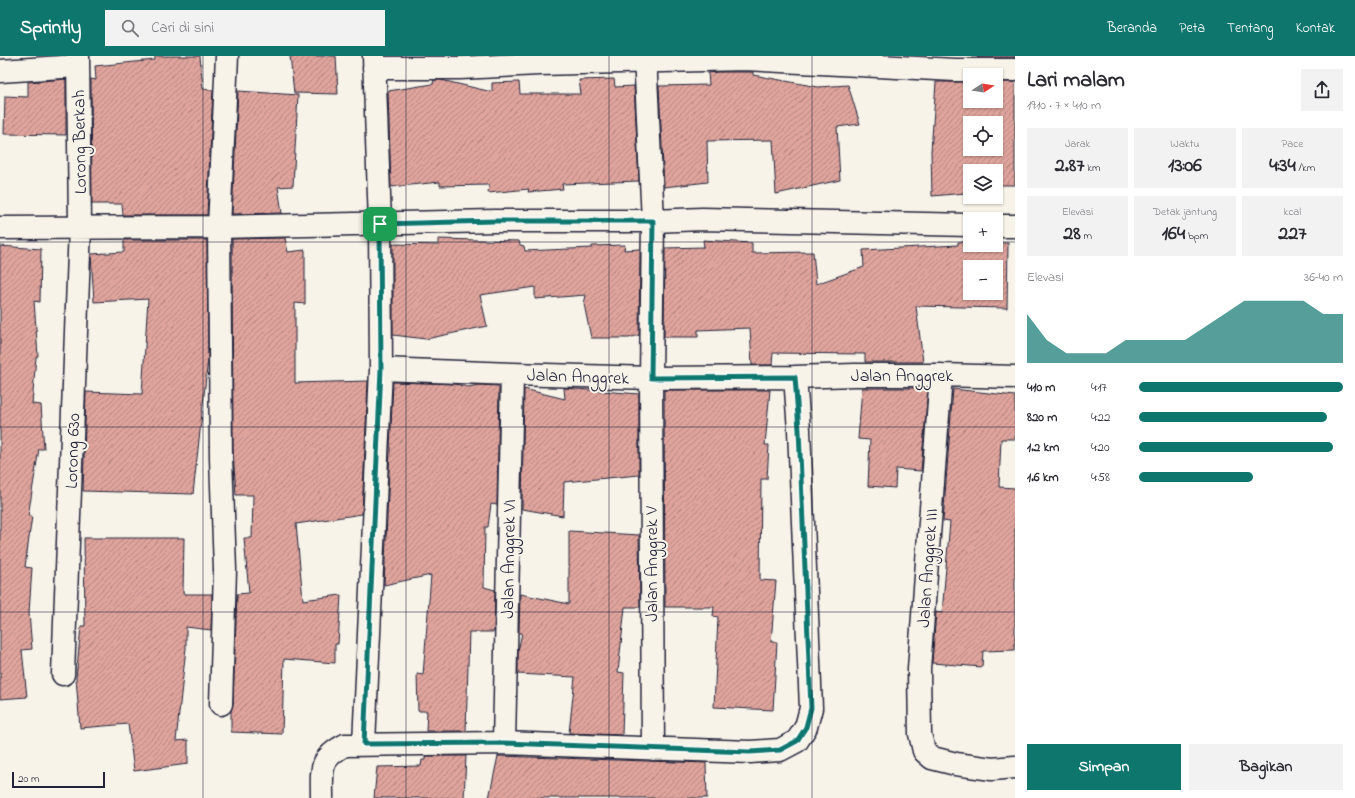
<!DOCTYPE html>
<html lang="id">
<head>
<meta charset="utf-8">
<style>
	:root { --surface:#fff; --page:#f2f2f3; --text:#2b2b33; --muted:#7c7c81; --accent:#0f766e }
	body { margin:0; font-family:"Indie Flower",sans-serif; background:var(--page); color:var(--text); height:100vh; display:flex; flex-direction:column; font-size:15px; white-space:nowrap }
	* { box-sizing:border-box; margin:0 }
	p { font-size:13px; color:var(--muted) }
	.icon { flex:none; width:22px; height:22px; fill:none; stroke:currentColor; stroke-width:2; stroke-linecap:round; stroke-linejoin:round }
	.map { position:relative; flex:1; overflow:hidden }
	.drawer { display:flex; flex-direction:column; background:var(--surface); width:340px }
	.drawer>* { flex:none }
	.needle { width:26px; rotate:78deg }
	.fabs { position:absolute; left:963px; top:12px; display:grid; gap:8px }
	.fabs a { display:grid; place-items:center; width:40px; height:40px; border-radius:0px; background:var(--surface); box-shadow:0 1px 3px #0004; font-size:20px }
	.scale { position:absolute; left:12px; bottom:10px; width:93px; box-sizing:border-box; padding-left:4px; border:2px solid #22223b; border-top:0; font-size:11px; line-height:14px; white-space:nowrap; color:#22223b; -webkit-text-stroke:3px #f7f3e8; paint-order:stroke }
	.pin { position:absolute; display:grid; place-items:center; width:34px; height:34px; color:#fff; margin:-17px; border-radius:8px; box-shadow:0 2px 6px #0006 }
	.round { display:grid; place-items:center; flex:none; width:42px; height:42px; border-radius:0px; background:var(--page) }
	.head { display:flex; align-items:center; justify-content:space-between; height:68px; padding:0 12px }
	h1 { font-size:22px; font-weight:700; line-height:30px }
	.figures { display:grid; grid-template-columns:repeat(3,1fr); gap:6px; height:68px; padding:4px 12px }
	.figures div { display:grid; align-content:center; border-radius:0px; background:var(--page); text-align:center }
	.figures b { font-size:20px; font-weight:700 }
	.figures small { font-size:11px; font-weight:400 }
	.figures p { font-size:11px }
	.chart { height:112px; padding:8px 12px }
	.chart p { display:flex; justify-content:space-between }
	.chart svg { width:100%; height:72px; margin-top:4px; fill:var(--accent); opacity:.7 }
	.cta { display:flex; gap:8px; margin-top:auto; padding:8px 12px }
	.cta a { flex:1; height:46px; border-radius:0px; background:var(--accent); color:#fff; font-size:16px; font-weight:700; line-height:46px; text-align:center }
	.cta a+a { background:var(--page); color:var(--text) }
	ul { padding:0 12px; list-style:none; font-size:13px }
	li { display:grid; grid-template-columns:64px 48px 1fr; align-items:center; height:30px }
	li i { height:10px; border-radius:5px; background:var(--accent) }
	header { display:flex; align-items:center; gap:24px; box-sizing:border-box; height:56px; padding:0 20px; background:var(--accent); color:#fff }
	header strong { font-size:19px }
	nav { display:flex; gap:22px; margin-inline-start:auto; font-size:14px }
	.search { width:280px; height:36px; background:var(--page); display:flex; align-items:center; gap:10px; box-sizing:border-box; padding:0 14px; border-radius:0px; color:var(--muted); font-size:15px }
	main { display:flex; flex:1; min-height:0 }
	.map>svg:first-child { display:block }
</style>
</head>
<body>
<header>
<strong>Sprintly</strong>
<div class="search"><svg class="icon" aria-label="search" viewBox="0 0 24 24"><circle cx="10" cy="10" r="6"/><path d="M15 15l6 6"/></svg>Cari di sini</div>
<nav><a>Beranda</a><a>Peta</a><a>Tentang</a><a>Kontak</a></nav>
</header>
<main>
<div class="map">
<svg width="1015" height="742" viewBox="0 0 1015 742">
	<defs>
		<pattern id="building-hatch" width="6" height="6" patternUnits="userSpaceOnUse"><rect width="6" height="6" fill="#dea49c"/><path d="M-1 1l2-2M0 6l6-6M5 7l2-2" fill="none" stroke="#b48580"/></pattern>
	</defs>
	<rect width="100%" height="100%" fill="#f7f3e8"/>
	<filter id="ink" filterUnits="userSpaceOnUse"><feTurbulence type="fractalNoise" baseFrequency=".025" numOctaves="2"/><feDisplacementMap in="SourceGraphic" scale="8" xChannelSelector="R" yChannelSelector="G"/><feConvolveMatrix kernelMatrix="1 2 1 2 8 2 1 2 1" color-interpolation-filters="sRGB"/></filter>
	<g filter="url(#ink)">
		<path fill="url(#building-hatch)" stroke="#22223b" fill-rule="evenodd" d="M155,0H200L203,33L213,34L207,159H123L122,148H92L91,23L96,24L95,10L155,4Z
			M290,0H336L338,38L294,37Z
			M977,0H1015V2H978Z
			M718,16H753V19L818,31L848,29L860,68L837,71L840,124L776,138L773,84L707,85L708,126L664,131L659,30L709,29L708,17Z
			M66,23V79L4,78L5,40L28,41V26Z
			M614,23L615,31L634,30L639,125L562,128L563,133L528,136L529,133L488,137L489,129L440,130V126L391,131L388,35L433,28L434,24H441L492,36V27L519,26L520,38H581L579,24Z
			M936,26H970V45H996V26H1015V129H996V115H970V129H966V137L932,140L931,95ZM970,67H996V93H970Z
			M238,35L298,39L293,130L278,131L282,157L232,158Z
			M285,182L288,196L305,194V248L295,247V327L368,325L362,458L296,468L303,544L341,539L338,588H335V607L284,603L282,678L231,676V655L233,648L237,538L249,537L244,482H252L253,439H236L233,395L232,183Z
			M438,183L519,185L520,189L524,190L525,195L592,192V190L625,189L624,194L640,193L639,279L629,282H591L584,248L586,239L535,243V231L480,239L487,270L426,283L393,279V188L438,189Z
			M124,184H207L208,303L193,438L83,435L86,336L142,338L148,243L94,246L91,198L124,196Z
			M703,184L752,187V197L813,196L816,228L864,211L863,194L958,189V186H970V189H996V187H1008L1007,252L916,250L923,306H865V298L773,297L772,309H752L750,272L698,274V281H664L665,192L704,191ZM970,211H996V237H970Z
			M0,190L41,193L40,246L34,245L38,300L36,301L32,348L41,349L44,393H39L28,460H32L25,511L32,512L29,557L32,593L22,594L27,641L0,643Z
			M393,326L455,328L468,331L479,329L499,330L497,449L491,448L488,471H485L484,531L495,534L494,576H469L466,675H426L427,655H418L417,618L423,619L431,519L384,529Z
			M564,332L639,338V419L564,426L563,460L522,453L524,333L565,343Z
			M862,332H928L921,415L896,413L895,432L868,430L870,384L858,383Z
			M953,333L1015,340V383H1001L999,431L1015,432V594L983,595L982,611L932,607L936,556L942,557L950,466L943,465Z
			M664,334H770L765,389H769L767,423H761L760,524L776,525L771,586H777L773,654L714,651L718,561L713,560L714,551H665Z
			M569,475L639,479L640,551H625L618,616L624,617L622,679L569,677L575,621L518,618V595L522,577H519L520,538L569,548Z
			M84,482H184L183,537H185V538H212L211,574L186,571V592L176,685L188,684V708L134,715L128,668L80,672L76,622L81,570H85Z
			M425,700H466L464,742H374L377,711L421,710L422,704H425Z
			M498,700L706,707L707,742H489Z"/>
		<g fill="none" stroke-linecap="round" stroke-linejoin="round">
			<defs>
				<path id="street" d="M645,0L653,165L651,322L653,693
					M374,12H460L539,8L745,3L955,14H1015
					M0,15L78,10
					M996,170H1015
					M0,172L219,171L495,165H653L702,163L970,169
					M381,313L512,318L651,322L795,321L854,319H941L1015,321
					M941,319L919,613L920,678L924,695L932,702L956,708L992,713L1015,711
					M63,618L80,171L78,0
					M221,648L225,514L221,402L219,171L227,0
					M504,687L512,318
					M364,688L381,313L380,167L374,0
					M322,742C322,714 318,703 345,689L504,687L750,696L780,694L797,685L806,671L811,652L799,374L795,321"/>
			</defs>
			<use href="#street" stroke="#22223b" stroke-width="25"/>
			<use href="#street" stroke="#f7f3e8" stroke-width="22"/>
		</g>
	</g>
	<g fill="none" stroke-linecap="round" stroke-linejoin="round" filter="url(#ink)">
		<defs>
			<path id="route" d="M495,165H653L651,322L795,321L799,374L811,652L806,671L797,685L780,694L750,696L504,687L364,688L381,313L380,168Z"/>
		</defs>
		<use href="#route" stroke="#fff" stroke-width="8"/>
		<use href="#route" stroke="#0f766e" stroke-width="5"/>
	</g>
	<path fill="none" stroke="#22223b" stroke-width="1" stroke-opacity="0.55" d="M203,0V742M406,0V742M609,0V742M812,0V742M0,186H970M996,186H1015M0,371H1015M0,556H1015"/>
	<g text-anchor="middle" stroke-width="4" stroke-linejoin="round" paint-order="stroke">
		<g font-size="18" fill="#22223b" stroke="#f7f3e8">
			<text transform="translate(79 86) rotate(-91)" y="6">Lorong Berkah</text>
			<text x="902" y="325">Jalan Anggrek</text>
			<text transform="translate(578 320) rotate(2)" y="6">Jalan Anggrek</text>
			<text transform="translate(72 395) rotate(-88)" y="6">Lorong 630</text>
			<text transform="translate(508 503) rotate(-89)" y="6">Jalan Anggrek VI</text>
			<text transform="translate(651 508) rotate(-90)" y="6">Jalan Anggrek V</text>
			<text transform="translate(927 512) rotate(-86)" y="6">Jalan Anggrek III</text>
		</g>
	</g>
</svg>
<div class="fabs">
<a><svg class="needle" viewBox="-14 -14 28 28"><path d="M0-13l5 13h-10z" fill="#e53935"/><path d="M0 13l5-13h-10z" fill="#7c7c81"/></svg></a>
<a><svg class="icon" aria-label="locate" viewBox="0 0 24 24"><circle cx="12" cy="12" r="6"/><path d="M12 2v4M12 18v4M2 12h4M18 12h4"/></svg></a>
<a><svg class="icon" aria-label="layers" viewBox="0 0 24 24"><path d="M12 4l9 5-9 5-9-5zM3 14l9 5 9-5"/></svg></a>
<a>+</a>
<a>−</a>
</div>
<div class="scale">20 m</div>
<div class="pin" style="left:380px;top:168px;background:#1e9e55"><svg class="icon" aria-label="arrive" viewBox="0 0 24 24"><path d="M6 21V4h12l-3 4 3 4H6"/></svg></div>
</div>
<section class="drawer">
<div class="head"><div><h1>Lari malam</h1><p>19:10 · 7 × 410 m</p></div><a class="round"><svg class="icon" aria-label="share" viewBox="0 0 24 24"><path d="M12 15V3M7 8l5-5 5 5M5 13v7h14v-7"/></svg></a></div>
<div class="figures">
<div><p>Jarak</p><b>2.87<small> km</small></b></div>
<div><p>Waktu</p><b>13:06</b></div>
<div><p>Pace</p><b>4:34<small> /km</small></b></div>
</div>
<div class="figures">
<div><p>Elevasi</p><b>28<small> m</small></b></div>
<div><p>Detak jantung</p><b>164<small> bpm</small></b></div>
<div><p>kcal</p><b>227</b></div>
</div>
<div class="chart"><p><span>Elevasi</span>36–40 m</p>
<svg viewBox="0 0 160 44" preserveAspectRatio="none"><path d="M0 44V14L10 30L20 38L30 38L40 38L50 30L60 30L70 30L80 30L90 22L100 14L110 6L120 6L130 6L140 6L150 14L160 14V44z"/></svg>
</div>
<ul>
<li><b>410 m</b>4:17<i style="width:100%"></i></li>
<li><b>820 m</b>4:22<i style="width:92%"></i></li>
<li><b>1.2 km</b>4:20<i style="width:95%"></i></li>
<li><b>1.6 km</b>4:58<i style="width:56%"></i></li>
</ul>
<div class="cta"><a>Simpan</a><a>Bagikan</a></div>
</section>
</main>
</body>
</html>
